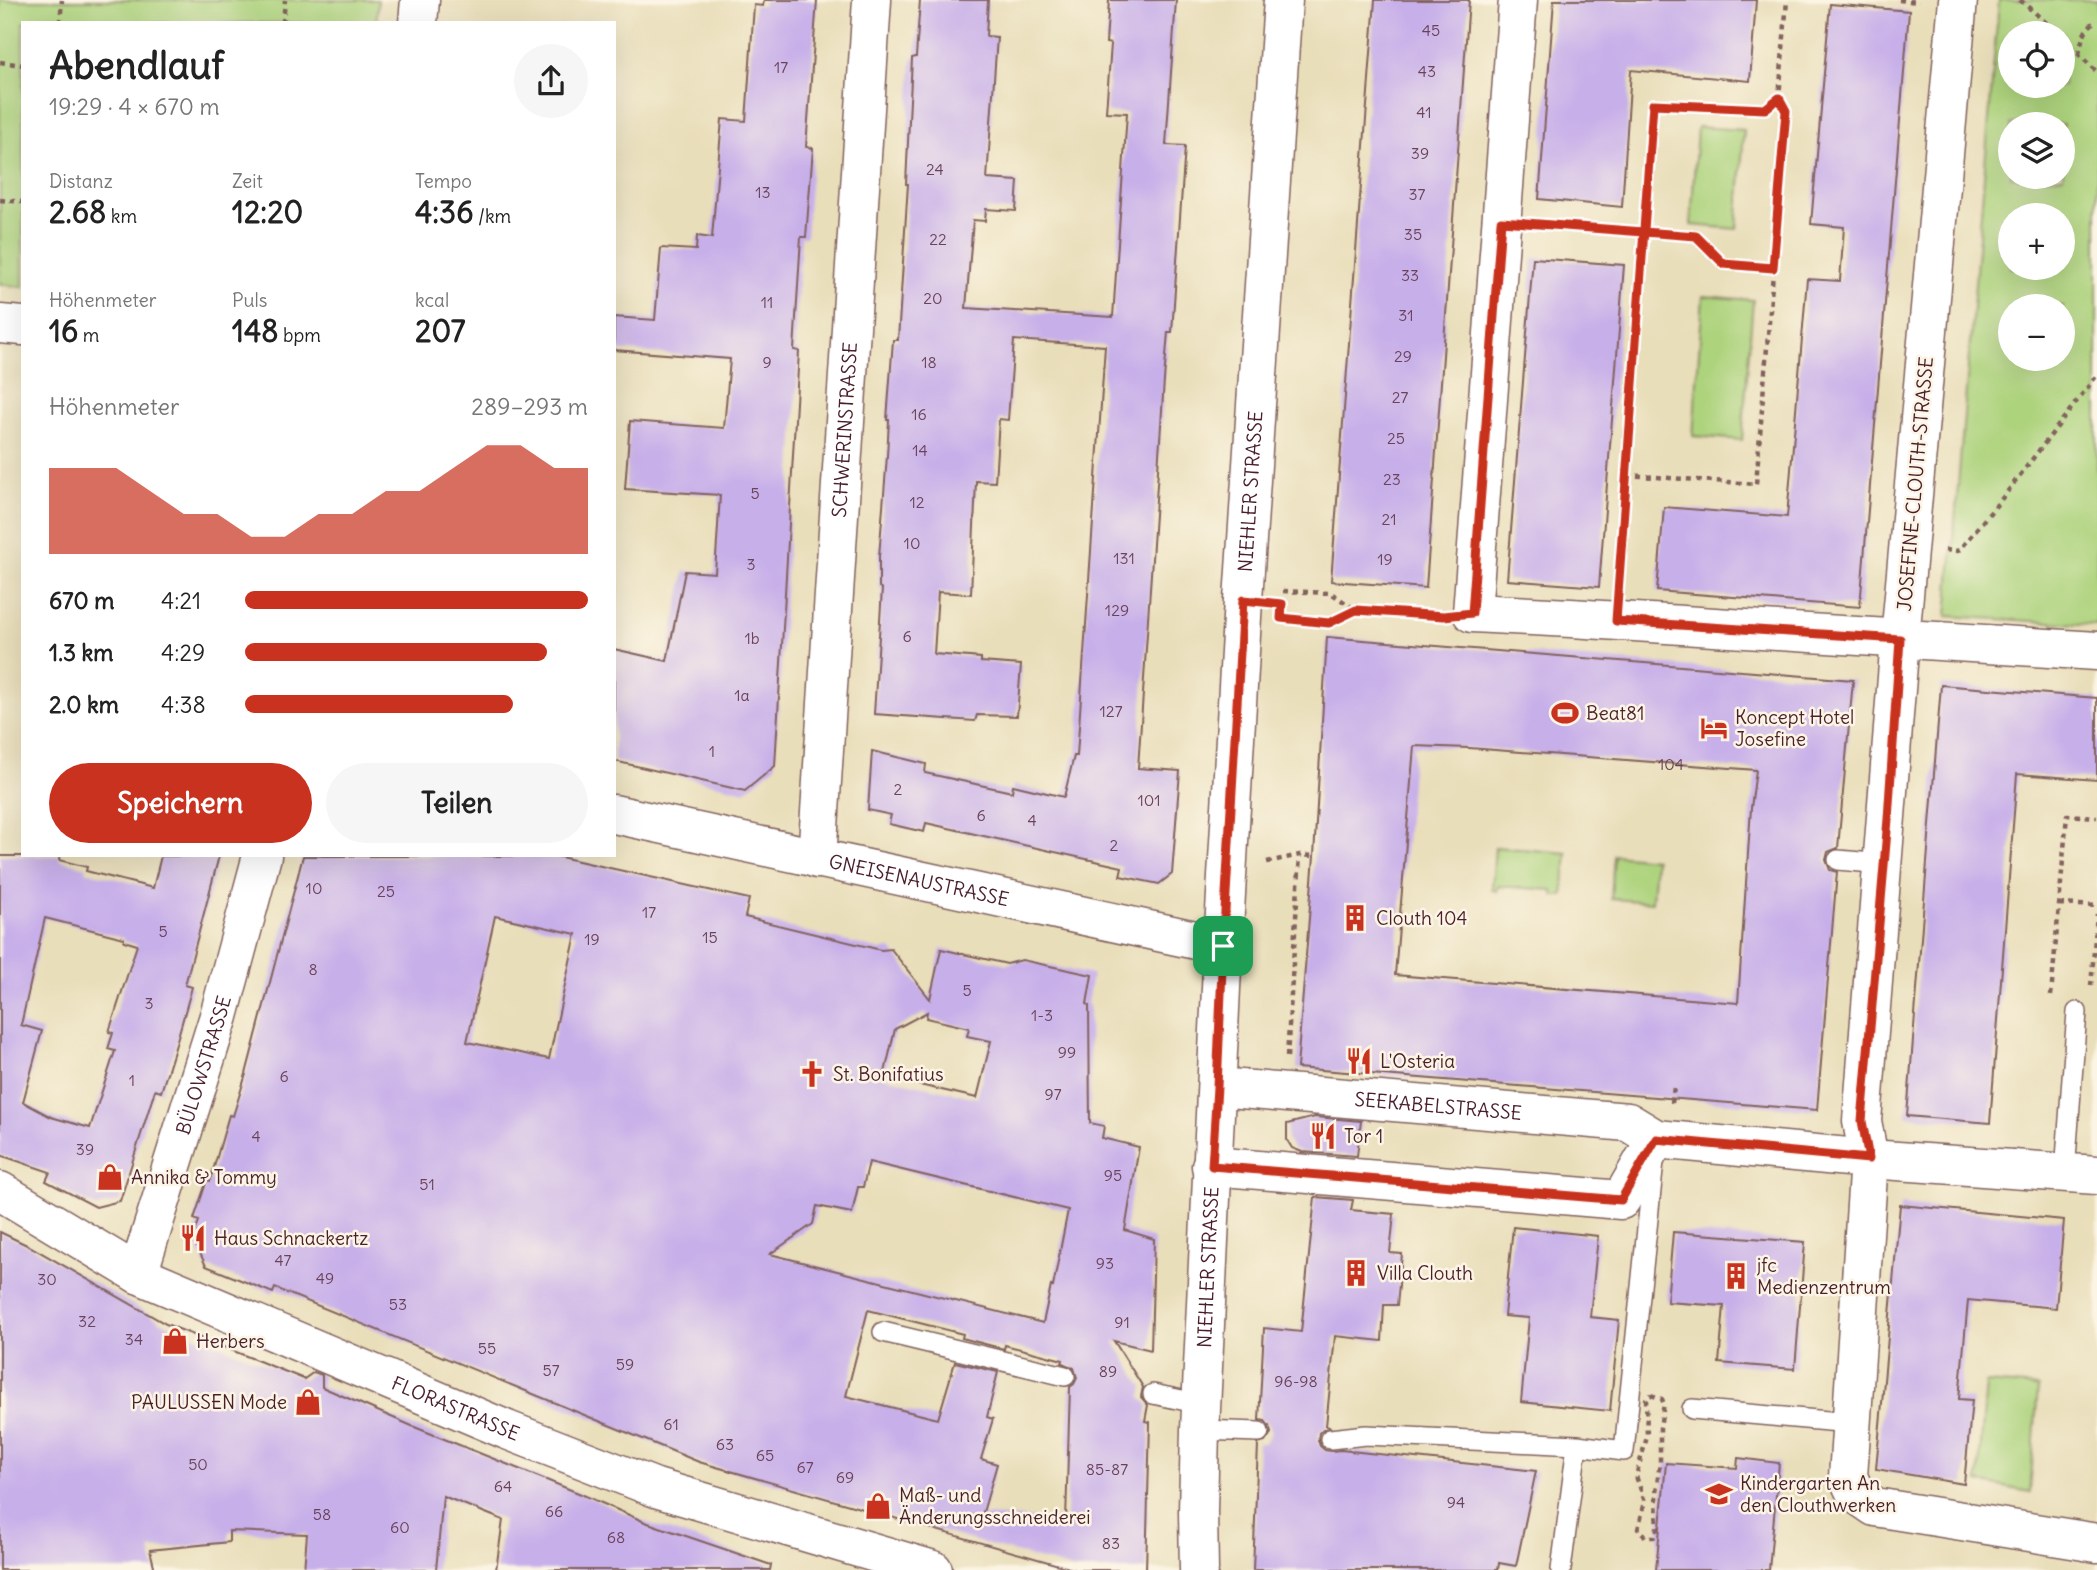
<!DOCTYPE html>
<html lang="de">
<head>
<meta charset="utf-8">
<style>
	:root { --surface:#fff; --page:#f6f6f6; --text:#222; --muted:#767676; --accent:#c8321e }
	body { margin:0; font-family:Delius,sans-serif; background:var(--page); color:var(--text); height:100vh; display:flex; flex-direction:column; font-size:26px; white-space:nowrap }
	* { box-sizing:border-box; margin:0 }
	p { font-size:23px; color:var(--muted) }
	.icon { flex:none; width:38px; height:38px; fill:none; stroke:currentColor; stroke-width:2; stroke-linecap:round; stroke-linejoin:round }
	.map { position:relative; flex:1; overflow:hidden }
	.panel { position:absolute; left:21px; top:21px; width:595px; height:836px; display:flex; flex-direction:column; background:var(--surface); border-radius:0px; box-shadow:0 7px 28px #0002 }
	.panel>* { flex:none }
	.tools { position:absolute; left:1998px; top:21px; display:grid; gap:14px }
	.tools a { display:grid; place-items:center; width:77px; height:77px; border-radius:50%; background:var(--surface); box-shadow:0 7px 28px #0002; font-size:35px }
	.pin { position:absolute; display:grid; place-items:center; width:60px; height:60px; color:#fff; margin:-30px; border-radius:14px; box-shadow:0 4px 10px #0006 }
	.round { display:grid; place-items:center; flex:none; width:74px; height:74px; border-radius:37px; background:var(--page) }
	.summary { display:flex; align-items:center; justify-content:space-between; height:119px; padding:0 28px }
	h1 { font-size:38px; font-weight:800; line-height:52px }
	.metrics { display:grid; grid-template-columns:repeat(3,1fr); gap:10px; height:119px; padding:7px 28px }
	.metrics div { display:grid; align-content:center }
	.metrics b { font-size:30px; font-weight:800 }
	.metrics small { font-size:19px; font-weight:400 }
	.metrics p { font-size:19px }
	.chart { height:196px; padding:14px 28px }
	.chart p { display:flex; justify-content:space-between }
	.chart svg { width:100%; height:126px; margin-top:7px; fill:var(--accent); opacity:.7 }
	.button { display:flex; gap:14px; margin-top:auto; padding:14px 28px }
	.button a { flex:1; height:80px; border-radius:42px; background:var(--accent); color:#fff; font-size:28px; font-weight:800; line-height:80px; text-align:center }
	.button a+a { background:var(--page); color:var(--text) }
	ul { padding:0 28px; list-style:none; font-size:23px }
	li { display:grid; grid-template-columns:112px 84px 1fr; align-items:center; height:52px }
	li i { height:18px; border-radius:9px; background:var(--accent) }
	.map>svg:first-child { display:block }
</style>
</head>
<body>
<div class="map">
<svg width="2097" height="1570" viewBox="0 0 2097 1570">
	<rect width="100%" height="100%" fill="#fcf5e5"/>
	<filter id="ink" filterUnits="userSpaceOnUse"><feTurbulence type="fractalNoise" baseFrequency=".0143" numOctaves="2"/><feDisplacementMap in="SourceGraphic" scale="14" xChannelSelector="R" yChannelSelector="G"/><feConvolveMatrix kernelMatrix="1 2 1 2 8 2 1 2 1" color-interpolation-filters="sRGB"/></filter>
	<filter id="wash" filterUnits="userSpaceOnUse"><feTurbulence type="fractalNoise" baseFrequency=".00686" numOctaves="4" result="noise"/><feDisplacementMap in="SourceGraphic" scale="28" xChannelSelector="R" yChannelSelector="G"/><feGaussianBlur stdDeviation="1.57" result="paint"/><feColorMatrix in="noise" values="0 0 0 0 0 0 0 0 0 0 0 0 0 0 0 0 0 1.4 0 .05"/><feComposite in="paint" operator="in"/></filter>
	<g filter="url(#wash)">
		<rect width="100%" height="100%" fill="#e9deba"/>
		<path fill="#add37d" stroke="#7c7954" stroke-width="2" fill-rule="evenodd" d="M0,0H378L376,23H23V287L0,284Z
			M1999,0H2097V625L1947,616ZM2011,33H2063V86H2011ZM2011,124H2063V177H2011ZM2011,215H2063V268H2011ZM2011,306H2063V359H2011Z
			M1697,127L1744,130L1737,229L1691,225Z
			M1703,296L1753,300L1742,440L1693,436Z
			M1495,847L1567,853L1563,896H1554L1553,890L1498,886L1497,891L1492,890Z
			M1614,855L1655,859L1652,902L1611,899Z
			M1986,1383L2038,1387L2030,1492L1978,1482Z"/>
		<g id="blocks">
			<path fill="#c7afe9" fill-rule="evenodd" d="M764,0H817L806,147L813,148L806,237H801L794,350L799,351L775,766L745,791L614,761V649L667,661L685,571L715,573L720,495L625,489L630,421L724,428L730,359L614,350V317L655,320L661,248L696,250L697,236L712,238L722,119L746,121L754,5L763,6Z
				M920,0H988L986,36L997,37L987,179L1018,181L1016,211L986,209L985,221L973,220L966,308L1113,317L1127,113L1106,112L1111,44L1106,43L1109,0H1176L1166,145L1185,146L1172,332H1168L1164,380L1138,768L1180,771L1172,874L1159,884L1120,876L1122,867L926,823L924,832L889,824L891,815L868,810L872,751L926,764L925,773L1012,792L1013,785L1064,797L1074,756H1077L1105,346L1014,340L1008,420L999,419L995,482L976,481L971,594L938,592L934,654L981,658V662L1021,665L1017,716L977,715L975,721L874,714L882,589L879,587V557L887,456L889,420H887L893,340H898L908,184H906L912,58L916,57Z
				M1375,0H1469L1426,588L1331,581Z
				M1554,0H1756L1750,81L1631,70L1622,207L1539,199Z
				M1830,4L1909,11L1860,607L1657,591L1664,507L1787,517L1807,279L1840,281L1844,227L1811,224Z
				M1533,258L1624,265L1599,587L1507,580Z
				M1327,637L1853,680L1838,848L1828,852L1826,860L1830,870L1837,872L1817,1110L1297,1068L1314,856ZM1414,746L1469,748L1756,770L1751,808L1738,1003L1395,975Z
				M1941,685L2097,698V780L2017,774L1990,1123L1907,1116Z
				M0,856H60L59,860L87,867L86,871L153,888L161,856H219L185,985L192,987L174,1051L161,1092L155,1090L120,1201L96,1207L46,1181L50,1172L0,1155ZM45,918L124,938V941L137,945L109,1032L113,1033L108,1049L115,1051L90,1128L51,1117L23,1102L42,1031L21,1025Z
				M303,856H556L749,899L745,917L881,950L891,949L930,999L941,949L1007,964L1022,960L1092,975L1087,1004L1089,1005L1090,1123L1104,1126L1102,1138L1139,1147L1125,1230L1154,1239L1151,1350L1114,1341L1143,1387L1141,1397L1148,1405L1145,1421L1150,1422L1146,1570H1076L699,1462L275,1288L273,1293L206,1266L193,1238L199,1221L194,1219L207,1180L210,1181L229,1115L233,1116L246,1074ZM495,916L576,934L549,1059L467,1042ZM927,1012L926,1018L969,1028L967,1036L991,1041L977,1098L884,1077L895,1029ZM869,1162L1068,1210L1053,1287L1051,1286L1043,1323L770,1254L813,1224L817,1206L852,1213L858,1187H863ZM868,1310L963,1334L962,1338L1004,1349L1005,1345L1063,1360L1062,1363L1074,1368L1077,1378L1074,1384L1070,1387L1066,1520L982,1516L997,1464L981,1459L993,1419L987,1417L998,1372L955,1362L938,1419L846,1396Z
				M1315,1117L1361,1121L1357,1156L1302,1152L1292,1148L1287,1140V1124Z
				M1315,1197L1353,1200L1351,1210L1394,1214L1390,1253L1402,1254L1397,1305H1384L1382,1341L1335,1336L1326,1426L1329,1427L1323,1429L1319,1433L1318,1440L1320,1446L1325,1450L1331,1451L1341,1450L1536,1471L1516,1566L1499,1563L1498,1570H1253L1258,1444L1265,1442L1271,1433L1269,1426L1265,1421L1259,1420L1264,1328L1301,1332Z
				M1900,1205L2064,1220L2056,1308L1968,1300L1959,1399L1972,1400L1964,1484L1876,1469Z
				M1513,1227L1598,1236L1590,1317L1619,1320L1610,1411L1521,1402L1529,1318L1504,1316Z
				M0,1232L31,1247L166,1324L304,1379L314,1372L322,1375V1387L412,1426L581,1494L645,1522L771,1565L770,1570H496L503,1520L443,1496L436,1570H304L307,1534L229,1531V1542L150,1550L155,1570H0Z
				M1673,1232L1805,1242L1795,1369L1719,1363L1724,1306L1667,1302Z
				M1738,1458L1779,1463L1769,1570H1656L1666,1463L1737,1468Z"/>
		</g>
	</g>
	<g filter="url(#ink)">
		<use href="#blocks" fill-opacity="0" stroke="#82625d" stroke-width="2"/>
		<g fill="none" stroke-linecap="round" stroke-linejoin="round">
			<defs>
				<path id="service" d="M1838,860L1884,864
					M2065,1172L2077,1012
					M883,1332L1065,1376
					M1153,1394L1201,1404
					M1692,1409L1851,1423
					M1200,1430L1259,1432
					M1330,1439L1366,1435L1577,1445
					M1561,1570L1577,1445L1624,1451L1654,1161"/>
				<g id="minor">
					<path d="M1518,0L1472,613L1571,618L2097,651"/>
					<path d="M1958,0L1900,639L1862,1121L1869,1159L1848,1477L1856,1494L1875,1507L2097,1543"/>
					<path d="M418,23L420,0"/>
					<path d="M0,324L23,326"/>
					<path id="s1" d="M614,814L1223,946"/>
					<path id="s2" d="M817,859L872,0"/>
					<path id="s3" d="M1217,1087L1628,1122L1656,1139L1869,1159L2097,1175"/>
					<path d="M1211,1166L1621,1200L1656,1139"/>
					<path id="s4" d="M0,1191L138,1274L507,1430L656,1488L933,1570"/>
					<path id="s5" d="M138,1274L219,1016L262,856"/>
				</g>
				<g id="tertiary">
					<path id="s6" d="M1199,1570L1198,1511L1200,1430L1223,946L1243,600L1283,0"/>
				</g>
			</defs>
			<use href="#service" stroke="#82625d" stroke-width="22"/>
			<use href="#minor" stroke="#82625d" stroke-width="41"/>
			<use href="#tertiary" stroke="#82625d" stroke-width="41"/>
			<path stroke="#82625d" stroke-width="4.5" stroke-dasharray="5 5" stroke-linecap="butt" d="M1899,0L1919,2
				M2020,0L2058,33
				M60,23L62,0
				M283,23L285,0
				M2063,39L2097,72
				M2079,54C2082,40 2083,28 2097,21
				M0,62L23,65
				M0,200L23,202
				M1538,224L1696,236L1724,264L1774,268
				M1627,475L1756,484L1786,111L1779,98
				M1945,550L1958,551L2004,496L2097,375
				M1619,584L1653,104L1765,109L1779,98L1787,0
				M1283,591L1331,593L1356,610L1436,615
				M1281,617L1329,623L1355,610
				M1267,862L1300,855L1314,856
				M2059,904L2097,906
				M2091,986L2097,914
				M2051,996L2067,815L2097,817
				M1287,1057L1300,855
				M1672,1103L1674,1087
				M1651,1395L1662,1399L1664,1404L1660,1427V1462L1656,1492L1657,1529L1654,1537H1646L1638,1529L1645,1502L1636,1476L1647,1437L1646,1399Z"/>
			<use href="#service" stroke="#fff" stroke-width="19"/>
			<use href="#minor" stroke="#fff" stroke-width="38"/>
			<use href="#tertiary" stroke="#fff" stroke-width="38"/>
		</g>
	</g>
	<g fill="none" stroke-linecap="round" stroke-linejoin="round" filter="url(#ink)">
		<defs>
			<path id="route" d="M1223,946L1217,1087L1212,1166L1621,1200L1656,1139L1869,1159L1862,1121L1888,819L1900,639L1616,621L1653,104L1765,109L1779,98L1786,111L1773,268L1724,264L1696,236L1501,221L1472,613L1444,616L1356,610L1329,623L1281,618L1282,604L1243,600L1223,946"/>
		</defs>
		<use href="#route" stroke="#fff" stroke-width="14"/>
		<use href="#route" stroke="#c8321e" stroke-width="9"/>
	</g>
	<defs>
		<symbol id="stadium-bare" viewBox="-9 -9 18 18"><path d="M0-5a6.5 5 0 1 0 0 10a6.5 5 0 1 0 0-10ZM-3.5-1.8h7v3.6h-7Z" fill="#c8321e" stroke="#fcf5e5" stroke-width="2.5" paint-order="stroke"/></symbol>
		<symbol id="hotel-bare" viewBox="-9 -9 18 18"><path d="M-6-4.5h1.5V1H6V5H4.5V3h-9V5H-6ZM-4 0a1.8 1.8 0 1 1 3.6 0ZM.5 0V-2.5h3Q6-2.5 6 0Z" fill="#c8321e" stroke="#fcf5e5" stroke-width="2.5" paint-order="stroke"/></symbol>
		<symbol id="building-bare" viewBox="-9 -9 18 18"><path d="M-4-6H4V6H1V3H-1V6H-4ZM-2.5-4.3h1.7v1.8h-1.7ZM.8-4.3h1.7v1.8H.8ZM-2.5-1h1.7V.8h-1.7ZM.8-1h1.7V.8H.8Z" fill="#c8321e" stroke="#fcf5e5" stroke-width="2.5" paint-order="stroke"/></symbol>
		<symbol id="restaurant-bare" viewBox="-9 -9 18 18"><path d="M-5-6h1v4h1v-4h1v4h1v-4h1v5L-1.5 .5V6h-2V.5L-5-1ZM5-6V6H3V1.5H1.5Q1.5-4 5-6Z" fill="#c8321e" stroke="#fcf5e5" stroke-width="2.5" paint-order="stroke"/></symbol>
		<symbol id="church-bare" viewBox="-9 -9 18 18"><path d="M-1.2-6h2.4v3.5h3.3v2.4h-3.3V6h-2.4V-.1h-3.3v-2.4h3.3Z" fill="#c8321e" stroke="#fcf5e5" stroke-width="2.5" paint-order="stroke"/></symbol>
		<symbol id="shop-bare" viewBox="-9 -9 18 18"><path d="M-5-2.5h2.3a2.7 3.5 0 0 1 5.4 0H5L5.5 6h-11ZM-1.5-2.5h3a1.5 2.3 0 0 0-3 0Z" fill="#c8321e" stroke="#fcf5e5" stroke-width="2.5" paint-order="stroke"/></symbol>
		<symbol id="school-bare" viewBox="-9 -9 18 18"><path d="M0-5L7-2L0 1L-7-2ZM-4 1L0 2.5L4 1V4Q0 6-4 4Z" fill="#c8321e" stroke="#fcf5e5" stroke-width="2.5" paint-order="stroke"/></symbol>
	</defs>
	<g fill-rule="evenodd">
		<use href="#stadium-bare" x="1546" y="694" width="38" height="38"/>
		<use href="#hotel-bare" x="1695" y="709" width="38" height="38"/>
		<use href="#building-bare" x="1336" y="899" width="38" height="38"/>
		<use href="#restaurant-bare" x="1340" y="1042" width="38" height="38"/>
		<use href="#church-bare" x="793" y="1055" width="38" height="38"/>
		<use href="#restaurant-bare" x="1304" y="1117" width="38" height="38"/>
		<use href="#shop-bare" x="91" y="1158" width="38" height="38"/>
		<use href="#restaurant-bare" x="174" y="1219" width="38" height="38"/>
		<use href="#building-bare" x="1337" y="1254" width="38" height="38"/>
		<use href="#building-bare" x="1717" y="1257" width="38" height="38"/>
		<use href="#shop-bare" x="156" y="1322" width="38" height="38"/>
		<use href="#shop-bare" x="289" y="1383" width="38" height="38"/>
		<use href="#school-bare" x="1700" y="1475" width="38" height="38"/>
		<use href="#shop-bare" x="859" y="1487" width="38" height="38"/>
	</g>
	<g text-anchor="middle" stroke-width="5" stroke-linejoin="round" paint-order="stroke">
		<g font-size="16" fill="#69435a">
			<text x="1431" y="36">45</text>
			<text x="781" y="73">17</text>
			<text x="1427" y="77">43</text>
			<text x="1424" y="118">41</text>
			<text x="1420" y="159">39</text>
			<text x="935" y="175">24</text>
			<text x="763" y="198">13</text>
			<text x="1417" y="200">37</text>
			<text x="1413" y="240">35</text>
			<text x="938" y="245">22</text>
			<text x="1410" y="281">33</text>
			<text x="933" y="304">20</text>
			<text x="767" y="308">11</text>
			<text x="1406" y="321">31</text>
			<text x="1403" y="362">29</text>
			<text x="767" y="368">9</text>
			<text x="929" y="368">18</text>
			<text x="1400" y="403">27</text>
			<text x="919" y="420">16</text>
			<text x="1396" y="444">25</text>
			<text x="920" y="456">14</text>
			<text x="1392" y="485">23</text>
			<text x="755" y="499">5</text>
			<text x="917" y="508">12</text>
			<text x="1389" y="525">21</text>
			<text x="912" y="549">10</text>
			<text x="1124" y="564">131</text>
			<text x="1385" y="565">19</text>
			<text x="751" y="570">3</text>
			<text x="1117" y="616">129</text>
			<text x="907" y="642">6</text>
			<text x="752" y="644">1b</text>
			<text x="742" y="701">1a</text>
			<text x="1111" y="717">127</text>
			<text x="712" y="757">1</text>
			<text x="1671" y="770">104</text>
			<text x="898" y="795">2</text>
			<text x="1149" y="806">101</text>
			<text x="981" y="821">6</text>
			<text x="1032" y="826">4</text>
			<text x="1114" y="851">2</text>
			<text x="314" y="894">10</text>
			<text x="386" y="897">25</text>
			<text x="649" y="918">17</text>
			<text x="163" y="937">5</text>
			<text x="710" y="943">15</text>
			<text x="592" y="945">19</text>
			<text x="313" y="975">8</text>
			<text x="967" y="996">5</text>
			<text x="149" y="1009">3</text>
			<text x="1042" y="1021">1-3</text>
			<text x="1067" y="1058">99</text>
			<text x="284" y="1082">6</text>
			<text x="132" y="1086">1</text>
			<text x="1053" y="1100">97</text>
			<text x="256" y="1142">4</text>
			<text x="85" y="1155">39</text>
			<text x="1113" y="1181">95</text>
			<text x="427" y="1190">51</text>
			<text x="283" y="1266">47</text>
			<text x="1105" y="1269">93</text>
			<text x="325" y="1284">49</text>
			<text x="47" y="1285">30</text>
			<text x="398" y="1310">53</text>
			<text x="87" y="1327">32</text>
			<text x="1122" y="1328">91</text>
			<text x="134" y="1345">34</text>
			<text x="487" y="1354">55</text>
			<text x="625" y="1370">59</text>
			<text x="551" y="1376">57</text>
			<text x="1108" y="1377">89</text>
			<text x="1296" y="1387">96-98</text>
			<text x="671" y="1430">61</text>
			<text x="725" y="1450">63</text>
			<text x="765" y="1461">65</text>
			<text x="198" y="1470">50</text>
			<text x="805" y="1473">67</text>
			<text x="1107" y="1475">85-87</text>
			<text x="845" y="1483">69</text>
			<text x="503" y="1492">64</text>
			<text x="1456" y="1508">94</text>
			<text x="554" y="1517">66</text>
			<text x="322" y="1520">58</text>
			<text x="400" y="1533">60</text>
			<text x="616" y="1543">68</text>
			<text x="1111" y="1549">83</text>
		</g>
		<g font-size="19" fill="#4a1f2b" stroke="#fcf5e5">
			<text dy="7" stroke="none"><textPath href="#s2" startOffset="430">SCHWERINSTRASSE</textPath></text>
			<text transform="translate(1915 484) rotate(-85)" y="7">JOSEFINE-CLOUTH-STRASSE</text>
			<text dy="7" stroke="none"><textPath href="#s6" startOffset="1080">NIEHLER STRASSE</textPath></text>
			<text dy="7" stroke="none"><textPath href="#s1" startOffset="312">GNEISENAUSTRASSE</textPath></text>
			<text dy="7" stroke="none"><textPath href="#s5" startOffset="219">BÜLOWSTRASSE</textPath></text>
			<text dy="7" stroke="none"><textPath href="#s3" startOffset="222">SEEKABELSTRASSE</textPath></text>
			<text dy="7" stroke="none"><textPath href="#s6" startOffset="303">NIEHLER STRASSE</textPath></text>
			<text dy="7" stroke="none"><textPath href="#s4" startOffset="506">FLORASTRASSE</textPath></text>
		</g>
		<g font-size="19" fill="#4a1f2b" stroke="#fcf5e5" text-anchor="start">
			<text x="1586" y="720">Beat81</text>
			<text x="1735" y="724">Koncept Hotel<tspan x="1735" dy="22">Josefine</tspan></text>
			<text x="1376" y="925">Clouth 104</text>
			<text x="1380" y="1068">L'Osteria</text>
			<text x="833" y="1081">St. Bonifatius</text>
			<text x="1344" y="1143">Tor 1</text>
			<text x="131" y="1184">Annika &amp; Tommy</text>
			<text x="214" y="1245">Haus Schnackertz</text>
			<text x="1757" y="1272">jfc<tspan x="1757" dy="22">Medienzentrum</tspan></text>
			<text x="1377" y="1280">Villa Clouth</text>
			<text x="196" y="1348">Herbers</text>
			<text x="287" y="1409" text-anchor="end">PAULUSSEN Mode</text>
			<text x="1740" y="1490">Kindergarten An<tspan x="1740" dy="22">den Clouthwerken</tspan></text>
			<text x="899" y="1502">Maß- und<tspan x="899" dy="22">Änderungsschneiderei</tspan></text>
		</g>
	</g>
</svg>
<div class="tools">
<a><svg class="icon" aria-label="locate" viewBox="0 0 24 24"><circle cx="12" cy="12" r="6"/><path d="M12 2v4M12 18v4M2 12h4M18 12h4"/></svg></a>
<a><svg class="icon" aria-label="layers" viewBox="0 0 24 24"><path d="M12 4l9 5-9 5-9-5zM3 14l9 5 9-5"/></svg></a>
<a>+</a>
<a>−</a>
</div>
<div class="pin" style="left:1223px;top:946px;background:#1e9e55"><svg class="icon" aria-label="arrive" viewBox="0 0 24 24"><path d="M6 21V4h12l-3 4 3 4H6"/></svg></div>
<section class="panel">
<div class="summary"><div><h1>Abendlauf</h1><p>19:29 · 4 × 670 m</p></div><a class="round"><svg class="icon" aria-label="share" viewBox="0 0 24 24"><path d="M12 15V3M7 8l5-5 5 5M5 13v7h14v-7"/></svg></a></div>
<div class="metrics">
<div><p>Distanz</p><b>2.68<small> km</small></b></div>
<div><p>Zeit</p><b>12:20</b></div>
<div><p>Tempo</p><b>4:36<small> /km</small></b></div>
</div>
<div class="metrics">
<div><p>Höhenmeter</p><b>16<small> m</small></b></div>
<div><p>Puls</p><b>148<small> bpm</small></b></div>
<div><p>kcal</p><b>207</b></div>
</div>
<div class="chart"><p><span>Höhenmeter</span>289–293 m</p>
<svg viewBox="0 0 160 44" preserveAspectRatio="none"><path d="M0 44V14L10 14L20 14L30 22L40 30L50 30L60 38L70 38L80 30L90 30L100 22L110 22L120 14L130 6L140 6L150 14L160 14V44z"/></svg>
</div>
<ul>
<li><b>670 m</b>4:21<i style="width:100%"></i></li>
<li><b>1.3 km</b>4:29<i style="width:88%"></i></li>
<li><b>2.0 km</b>4:38<i style="width:78%"></i></li>
</ul>
<div class="button"><a>Speichern</a><a>Teilen</a></div>
</section>
</div>
</body>
</html>
